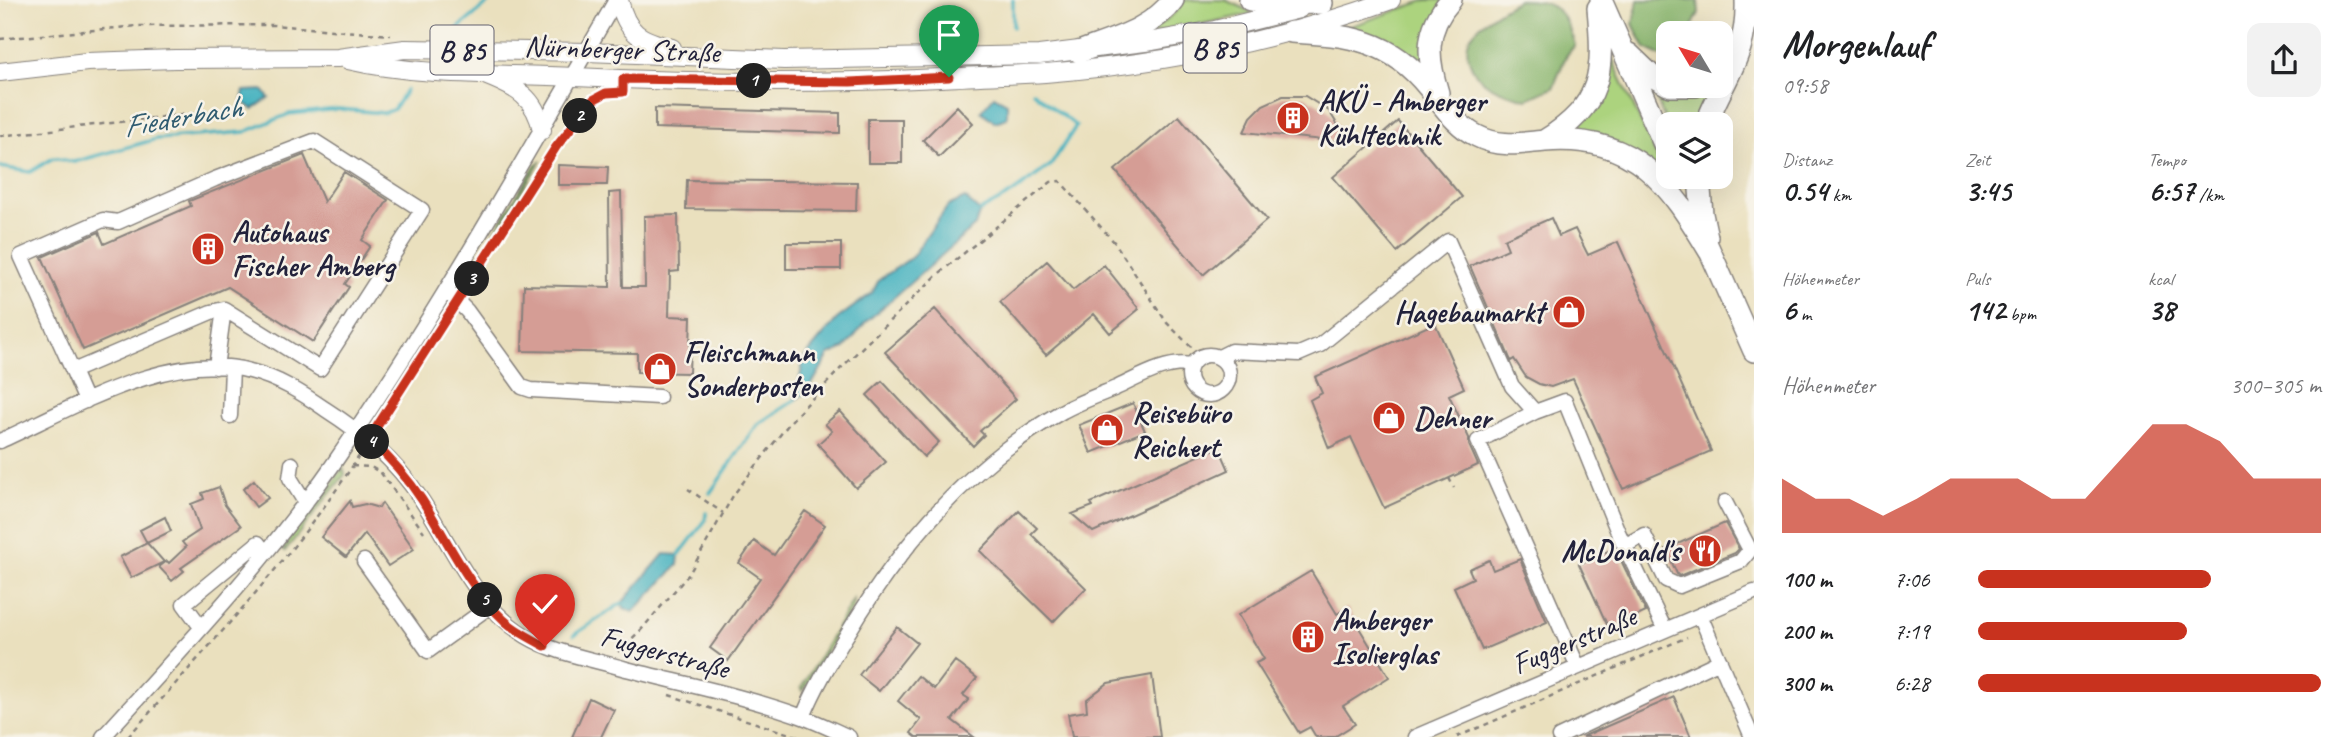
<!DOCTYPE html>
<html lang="de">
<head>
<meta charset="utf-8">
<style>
	:root { --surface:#fff; --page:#f2f2f2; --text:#202124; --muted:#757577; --accent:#c8321e }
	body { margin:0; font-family:Caveat,sans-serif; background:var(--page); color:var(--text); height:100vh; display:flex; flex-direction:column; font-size:26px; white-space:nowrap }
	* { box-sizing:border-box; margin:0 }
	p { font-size:23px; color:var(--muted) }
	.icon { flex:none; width:38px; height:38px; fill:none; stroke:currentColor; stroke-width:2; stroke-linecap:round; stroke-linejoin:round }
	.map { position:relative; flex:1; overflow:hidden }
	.panel { display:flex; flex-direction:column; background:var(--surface); width:595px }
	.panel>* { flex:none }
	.needle { width:46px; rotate:308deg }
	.fabs { position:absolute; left:1656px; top:21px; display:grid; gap:14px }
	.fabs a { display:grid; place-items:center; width:77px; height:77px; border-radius:14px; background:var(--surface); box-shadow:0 7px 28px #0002; font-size:35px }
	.pin { position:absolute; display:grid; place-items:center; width:60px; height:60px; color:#fff; margin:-72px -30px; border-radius:50% 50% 50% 0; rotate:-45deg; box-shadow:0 0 7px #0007 }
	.pin .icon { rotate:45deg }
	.km { position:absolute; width:35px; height:35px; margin:-18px; border-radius:50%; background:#222; color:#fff; font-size:19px; line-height:35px; text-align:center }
	.round { display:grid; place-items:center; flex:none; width:74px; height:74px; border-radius:14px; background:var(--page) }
	.overview { display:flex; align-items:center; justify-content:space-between; height:119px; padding:0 28px }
	h1 { font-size:38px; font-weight:700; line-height:52px }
	.figures { display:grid; grid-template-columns:repeat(3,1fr); gap:10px; height:119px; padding:7px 28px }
	.figures div { display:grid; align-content:center }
	.figures b { font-size:30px; font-weight:700 }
	.figures small { font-size:19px; font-weight:400 }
	.figures p { font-size:19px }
	.chart { height:196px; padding:14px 28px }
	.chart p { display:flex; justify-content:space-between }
	.chart svg { width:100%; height:126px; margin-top:7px; fill:var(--accent); opacity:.7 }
	ul { padding:0 28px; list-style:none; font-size:23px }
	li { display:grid; grid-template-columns:112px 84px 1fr; align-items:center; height:52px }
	li i { height:18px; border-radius:9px; background:var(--accent) }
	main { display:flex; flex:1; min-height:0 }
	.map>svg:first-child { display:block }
</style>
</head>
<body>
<main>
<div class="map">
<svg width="1754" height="737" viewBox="0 0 1754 737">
	<rect width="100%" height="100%" fill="#f7f3e8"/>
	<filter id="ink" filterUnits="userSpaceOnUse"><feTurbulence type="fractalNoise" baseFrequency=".0143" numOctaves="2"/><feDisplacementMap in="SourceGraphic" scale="14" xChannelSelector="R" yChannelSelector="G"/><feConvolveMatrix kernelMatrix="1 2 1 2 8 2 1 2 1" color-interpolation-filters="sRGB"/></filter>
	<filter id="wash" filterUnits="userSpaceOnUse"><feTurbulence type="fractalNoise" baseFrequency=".00686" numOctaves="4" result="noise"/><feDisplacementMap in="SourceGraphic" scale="28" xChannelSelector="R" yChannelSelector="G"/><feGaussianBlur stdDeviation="1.57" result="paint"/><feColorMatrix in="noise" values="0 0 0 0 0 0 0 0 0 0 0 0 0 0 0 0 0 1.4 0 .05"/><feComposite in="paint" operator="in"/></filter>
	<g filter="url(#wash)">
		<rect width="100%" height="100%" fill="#eae0be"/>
		<path fill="#acd37e" stroke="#677a5c" stroke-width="2" d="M1184,0H1225L1250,11L1251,14L1147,35L1176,12Z
			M1427,0H1443L1424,69L1348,27Z
			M1606,46L1663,170L1570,134Z
			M1718,86L1699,124H1668V127L1652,87L1694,95Z
			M541,161L530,178L463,289L462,285L535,165Z
			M343,468L345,474L285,551L283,549L299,522L327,492Z
			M853,600V607L803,691L801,688Z"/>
		<path fill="#89b56d" stroke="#566c54" stroke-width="2" d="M1519,0C1557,0 1563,10 1575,45L1566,56L1553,88L1527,99C1512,95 1495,91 1482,80C1471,71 1462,49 1471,36C1480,22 1505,7 1519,0Z
			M1638,0H1698L1699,13L1689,33H1668V54L1662,56L1645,48L1633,24Z"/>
		<path fill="#43b1bf" stroke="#326a7d" stroke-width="2" d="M263,90L269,98L253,109L242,101L244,91Z
			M994,96L1007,103V118L995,122L981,111Z
			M965,198L980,211L975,226L866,322L845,348L829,355L808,391L795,400L804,358L837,319L872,293L879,280L912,257L948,206Z
			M664,554L679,555L678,565L633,612L624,608L622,603Z"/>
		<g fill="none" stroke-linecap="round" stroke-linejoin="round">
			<path stroke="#43b1bf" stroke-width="3.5" d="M1013,0V27
				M455,31L492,0
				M0,167L30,172L53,158L74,162L157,139L245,132L289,114L339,109L384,113L394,109L406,90
				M980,211L1011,194L1051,165L1076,126L1033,92
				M710,493L758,424L795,400
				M679,555L705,521L706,513
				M574,635L622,603"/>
		</g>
		<g id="blocks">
			<path fill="#d59d95" d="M1283,96H1305L1329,111L1342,132V142L1244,132L1251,117L1263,105Z
				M957,106L973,123L939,157L923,140Z
				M655,108L840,113V133L655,128Z
				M1179,116L1267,220L1203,275L1115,170Z
				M868,119H902V163H868Z
				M1398,121L1462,197L1397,252L1333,177Z
				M304,155L324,202L344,172L388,200L362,240L370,246L345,284L349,287L313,342L228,287L83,350L42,257L99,232L104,244L191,206L189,201Z
				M558,165L608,167L607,185H558Z
				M687,180L857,182L856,211L686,209Z
				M621,192L623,287H645L644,216L678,215L679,271L670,272L669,316L691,317L689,373L637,372V353L522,351L524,285L610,287L609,193Z
				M1551,218L1559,236L1575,229L1588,255L1618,242L1711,451L1623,489L1573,379L1551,387L1539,384L1526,377L1514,359L1511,361L1470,266L1508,249L1504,239Z
				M786,243H841V269H786Z
				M1047,261L1073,290L1104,265L1139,309L1110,333L1094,314L1046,355L1000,302Z
				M935,309L1016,399L980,431L984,435L973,446L885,352Z
				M1435,323L1464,388L1449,395L1469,438V445L1478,465L1384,508L1351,437L1329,448L1310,400L1322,393L1315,377Z
				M882,381L939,442L924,457L867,395Z
				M1133,403L1145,431L1091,453L1079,425Z
				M840,411L886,462L856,488L818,444L832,431L825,424Z
				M1219,447L1229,470L1093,532L1072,514L1093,506L1091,503Z
				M254,480L268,498L256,507L243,489Z
				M219,487L225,505L241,526L181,568L184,571L172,581L159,567L167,561L169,563L186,547L182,542L200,530L191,504L204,499L202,493Z
				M350,501L352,507L365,504L379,508L382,503L414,549L388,566L365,534L346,557L321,537Z
				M805,511L825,525L728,661L710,648L760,578L739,563L754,541L774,555Z
				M1019,511L1037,528L1031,534L1086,588L1053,622L980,551Z
				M165,517L171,531L147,543L140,530Z
				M1725,523L1739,549L1735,553L1679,576L1677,574L1666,549Z
				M147,543L164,562L131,578L120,557Z
				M1615,548L1646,612L1609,629L1579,564Z
				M1520,559L1547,622L1482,650L1454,587L1473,578L1469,569L1478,565L1489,560L1493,570Z
				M1311,571L1337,614L1347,608L1389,677L1343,706L1355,724L1334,737H1316L1310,727L1299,733L1256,663L1264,659L1238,615Z
				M897,627L917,643L879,691L859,675Z
				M955,661L977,678L963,695L969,699L952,720L974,737H916L911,733L921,720L898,701L918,676L934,689Z
				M1152,675L1160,737H1072L1068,714L1087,711L1086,700L1108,683Z
				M1674,697L1691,737H1582Z
				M589,698L614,710L601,737H572Z"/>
		</g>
	</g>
	<g filter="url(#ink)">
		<use href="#blocks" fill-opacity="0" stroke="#86817c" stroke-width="2"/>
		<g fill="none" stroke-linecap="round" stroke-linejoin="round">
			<defs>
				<path id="minor" d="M446,290L467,311L522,387L531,390L659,397
					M1189 375a20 20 0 1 1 40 0a20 20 0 1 1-40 0Z
					M1219,357L1231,351L1299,354L1320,345L1448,241L1512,386L1535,412
					M216,367L224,309L211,312L73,371L21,256L103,220L118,222L215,179L314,141L422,210L320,369L224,309
					M73,371L86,401
					M230,416L232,368
					M0,441C71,409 170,349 250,371C278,378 302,393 325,409C364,434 395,460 421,499C453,547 474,605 526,636C556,654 593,659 626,669C684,684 744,696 800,716C817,722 833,730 849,737
					M292,464L290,478L305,502
					M1626,545L1644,535L1666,580L1679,586L1741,561L1750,550L1725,502
					M364,561L428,651L490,606
					M1700,615L1752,737
					M201,627L184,604L258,543L265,552
					M1578,667L1478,441L1535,412L1565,401L1618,532L1665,630
					M803,717C815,687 831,661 848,633C901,544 971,463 1063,411C1080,402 1099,395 1116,388C1138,378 1167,360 1191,365
					M103,737C182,650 264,563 332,466C436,316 525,157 616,0
					M1415,737L1754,592
					M1559,737L1720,661"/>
				<path id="major" d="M619,0C627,34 640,40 672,48
					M348,60C420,77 500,73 575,77C696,83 818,84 940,78C975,76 1010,75 1045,73C1162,64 1281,40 1391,0
					M0,72L87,62L175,59L338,58L405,49L587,52L784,60L1039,55L1153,41L1215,30L1299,9
					M487,76C517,88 535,97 542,130"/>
				<path id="highway" d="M1250,0L1272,4L1322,3
					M1601,0L1668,153
					M1291,32C1349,35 1390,39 1429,88C1444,106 1455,125 1477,136C1500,148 1521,143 1545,141C1635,134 1669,183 1710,252
					M1079,52C1113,39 1151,30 1173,0
					M1629,54L1652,76L1668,85
					M1671,86H1695
					M1438,93C1427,58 1424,30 1451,0
					M1706,124C1724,78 1748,54 1746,0
					M1544,141C1603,104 1604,73 1598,8
					M1699,177L1702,214L1707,237
					M1705,240L1754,351"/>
			</defs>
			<use href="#minor" stroke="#86817c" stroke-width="17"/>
			<use href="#major" stroke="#86817c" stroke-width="20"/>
			<use href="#highway" stroke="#86817c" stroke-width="24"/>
			<path stroke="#86817c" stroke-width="2.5" stroke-dasharray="5 5" stroke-linecap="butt" d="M0,39L137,26L274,25L391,35
				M0,136L214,111
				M464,291L556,147L593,100L606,93
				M376,430L452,312
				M352,466L371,467L381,473L424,532
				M1449,478L1454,488
				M688,489L723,513
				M618,652L641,630L689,574L734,494L791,421L844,365L936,276L1051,182L1060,181L1115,243L1167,323L1198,354
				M669,695L799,737
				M128,737C209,645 295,556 361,453
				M1457,737L1687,637"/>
			<use href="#minor" stroke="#fff" stroke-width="14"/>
			<use href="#major" stroke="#fff" stroke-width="18"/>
			<use href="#highway" stroke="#fff" stroke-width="21"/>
		</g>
	</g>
	<g fill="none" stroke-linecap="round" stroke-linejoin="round" filter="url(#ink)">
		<defs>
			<path id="route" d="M545,646C531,638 515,631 504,620C468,587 448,541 422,500C407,477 389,457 369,439L556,147L593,100L606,93L623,92V79L850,82L949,77"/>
		</defs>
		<use href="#route" stroke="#fff" stroke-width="14"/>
		<use href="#route" stroke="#c8321e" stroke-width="9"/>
	</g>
	<defs>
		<symbol id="building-disc" viewBox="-11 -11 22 22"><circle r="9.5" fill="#c8321e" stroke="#f7f3e8"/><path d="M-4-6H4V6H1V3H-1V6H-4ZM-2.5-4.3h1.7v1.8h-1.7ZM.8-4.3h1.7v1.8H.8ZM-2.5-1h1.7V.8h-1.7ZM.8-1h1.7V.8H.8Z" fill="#fff"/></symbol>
		<symbol id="shop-disc" viewBox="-11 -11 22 22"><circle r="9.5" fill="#c8321e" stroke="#f7f3e8"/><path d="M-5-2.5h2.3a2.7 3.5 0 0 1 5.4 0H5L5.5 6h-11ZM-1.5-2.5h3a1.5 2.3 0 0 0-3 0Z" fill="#fff"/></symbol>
		<symbol id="restaurant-disc" viewBox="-11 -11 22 22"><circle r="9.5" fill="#c8321e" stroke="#f7f3e8"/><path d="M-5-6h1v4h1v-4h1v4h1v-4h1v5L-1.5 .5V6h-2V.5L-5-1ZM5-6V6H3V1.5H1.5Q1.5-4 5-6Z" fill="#fff"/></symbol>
	</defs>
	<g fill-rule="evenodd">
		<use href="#building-disc" x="1274" y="99" width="38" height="38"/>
		<use href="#building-disc" x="189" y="230" width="38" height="38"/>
		<use href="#shop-disc" x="1550" y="293" width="38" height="38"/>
		<use href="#shop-disc" x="641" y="350" width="38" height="38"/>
		<use href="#shop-disc" x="1370" y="399" width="38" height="38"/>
		<use href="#shop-disc" x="1088" y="411" width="38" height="38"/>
		<use href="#restaurant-disc" x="1686" y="532" width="38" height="38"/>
		<use href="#building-disc" x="1289" y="618" width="38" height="38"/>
	</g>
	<g text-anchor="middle" stroke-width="5" stroke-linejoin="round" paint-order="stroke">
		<g fill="#f7f3e8" stroke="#62616f" stroke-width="2">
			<rect x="1183.5" y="23.5" width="63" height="49" rx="5"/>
			<rect x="430.5" y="25.5" width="63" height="49" rx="5"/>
		</g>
		<g font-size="28" font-weight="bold" fill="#22223b">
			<text x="1215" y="58">B 85</text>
			<text x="462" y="60">B 85</text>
		</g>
		<g font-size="30" fill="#22223b" stroke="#f7f3e8">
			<text transform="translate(622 49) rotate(2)" y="10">Nürnberger Straße</text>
			<text transform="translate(1574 640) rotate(-23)" y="10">Fuggerstraße</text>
			<text transform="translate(665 652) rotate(15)" y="10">Fuggerstraße</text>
		</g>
		<g font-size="30" font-weight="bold" fill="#22223b" stroke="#f7f3e8" text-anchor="start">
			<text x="1318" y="111">AKÜ - Amberger<tspan x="1318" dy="34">Kühltechnik</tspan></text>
			<text x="232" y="242">Autohaus<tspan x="232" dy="34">Fischer Amberg</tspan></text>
			<text x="1544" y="322" text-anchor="end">Hagebaumarkt</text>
			<text x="684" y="362">Fleischmann<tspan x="684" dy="34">Sonderposten</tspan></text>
			<text x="1132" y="423">Reisebüro<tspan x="1132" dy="34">Reichert</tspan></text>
			<text x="1414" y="428">Dehner</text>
			<text x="1680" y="561" text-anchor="end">McDonald's</text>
			<text x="1332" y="630">Amberger<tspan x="1332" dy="34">Isolierglas</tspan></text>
		</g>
		<g font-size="32" font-style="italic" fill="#2f5b70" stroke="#f7f3e8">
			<text transform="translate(182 116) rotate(-10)" y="11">Fiederbach</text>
		</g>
	</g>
</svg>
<div class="fabs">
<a><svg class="needle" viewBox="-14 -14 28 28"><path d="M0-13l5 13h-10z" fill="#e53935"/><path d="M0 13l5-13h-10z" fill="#757577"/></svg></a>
<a><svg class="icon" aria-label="layers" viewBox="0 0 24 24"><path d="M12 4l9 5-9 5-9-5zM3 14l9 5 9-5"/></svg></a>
</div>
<div class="pin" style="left:949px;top:77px;background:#1e9e55"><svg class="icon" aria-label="arrive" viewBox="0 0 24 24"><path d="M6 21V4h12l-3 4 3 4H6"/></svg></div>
<div class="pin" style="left:545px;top:646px;background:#d93025"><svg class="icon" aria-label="check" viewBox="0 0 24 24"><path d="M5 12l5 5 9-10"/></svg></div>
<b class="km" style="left:754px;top:81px">1</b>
<b class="km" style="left:580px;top:116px">2</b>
<b class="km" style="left:472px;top:279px">3</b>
<b class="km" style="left:372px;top:442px">4</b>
<b class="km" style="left:485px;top:600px">5</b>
</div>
<section class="panel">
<div class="overview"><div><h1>Morgenlauf</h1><p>09:58</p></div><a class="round"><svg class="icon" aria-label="share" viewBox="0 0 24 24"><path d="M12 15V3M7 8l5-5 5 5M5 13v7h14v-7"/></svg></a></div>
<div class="figures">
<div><p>Distanz</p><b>0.54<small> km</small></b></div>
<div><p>Zeit</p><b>3:45</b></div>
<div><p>Tempo</p><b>6:57<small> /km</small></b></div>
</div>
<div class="figures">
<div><p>Höhenmeter</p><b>6<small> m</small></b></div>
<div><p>Puls</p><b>142<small> bpm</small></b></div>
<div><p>kcal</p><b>38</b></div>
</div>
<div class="chart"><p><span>Höhenmeter</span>300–305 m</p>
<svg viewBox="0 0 160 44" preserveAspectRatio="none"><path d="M0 44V25L10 32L20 32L30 38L40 32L50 25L60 25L70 25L80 32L90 32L100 19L110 6L120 6L130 12L140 25L150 25L160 25V44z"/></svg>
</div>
<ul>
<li><b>100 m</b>7:06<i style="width:68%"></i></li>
<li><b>200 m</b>7:19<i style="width:61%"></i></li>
<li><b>300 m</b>6:28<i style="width:100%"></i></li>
</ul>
</section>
</main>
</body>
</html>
